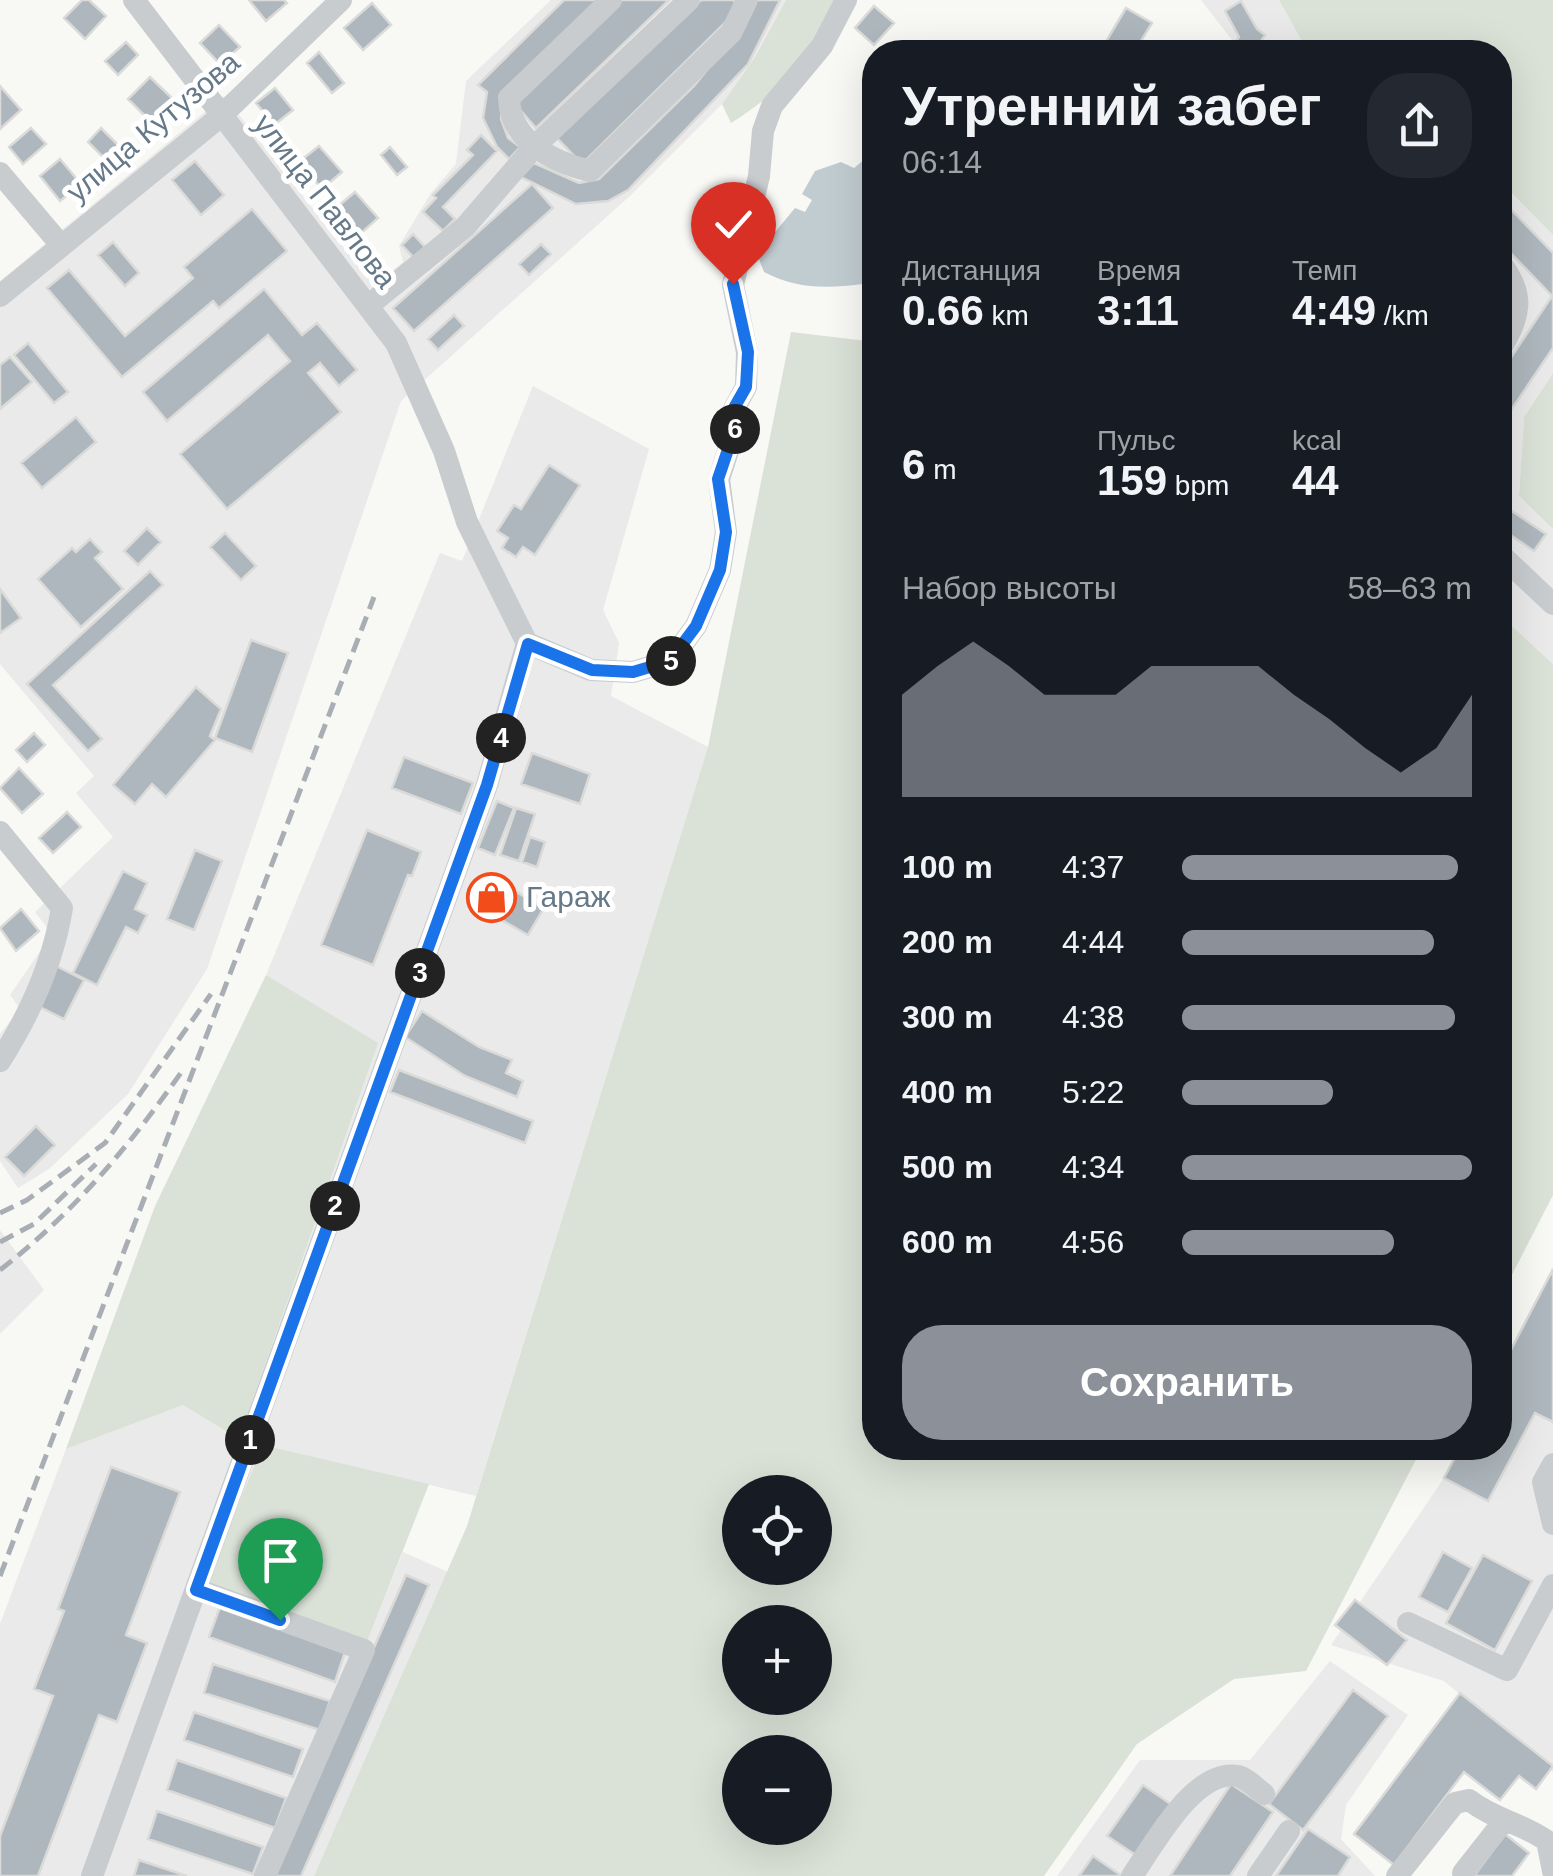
<!DOCTYPE html>
<html lang="ru">
<head>
<meta charset="utf-8">
<style>
	:root { --surface:#171b24; --page:#242831; --text:#f1f3f6; --muted:#9ea1a6; --accent:#8c9099 }
	body { margin:0; font-family:Arial,sans-serif; background:var(--page); color:var(--text); height:100vh; display:flex; flex-direction:column; font-size:38px; white-space:nowrap }
	* { box-sizing:border-box; margin:0 }
	p { font-size:32px; color:var(--muted) }
	.icon { flex:none; width:55px; height:55px; fill:none; stroke:currentColor; stroke-width:2; stroke-linecap:round; stroke-linejoin:round }
	.map { position:relative; flex:1; overflow:hidden }
	.drawer { position:absolute; left:862px; top:40px; width:650px; height:1420px; display:flex; flex-direction:column; background:var(--surface); border-radius:40px; box-shadow:0 10px 40px #0002 }
	.drawer>* { flex:none }
	.controls { position:absolute; left:722px; top:1475px; display:grid; gap:20px }
	.controls a { display:grid; place-items:center; width:110px; height:110px; border-radius:50%; background:var(--surface); box-shadow:0 10px 40px #0002; font-size:50px }
	.pin { position:absolute; display:grid; place-items:center; width:85px; height:85px; color:#fff; margin:-102px -42px; border-radius:50% 50% 50% 0; rotate:-45deg; box-shadow:0 0 10px #0007 }
	.pin .icon { rotate:45deg }
	.km { position:absolute; width:50px; height:50px; margin:-25px; border-radius:50%; background:#222; color:#fff; font-size:28px; line-height:50px; text-align:center }
	.round { display:grid; place-items:center; flex:none; width:105px; height:105px; border-radius:40px; background:var(--page) }
	.summary { display:flex; align-items:center; justify-content:space-between; height:170px; padding:0 40px }
	h1 { font-size:55px; font-weight:700; line-height:75px }
	.stats { display:grid; grid-template-columns:repeat(3,1fr); gap:15px; height:170px; padding:10px 40px }
	.stats div { display:grid; align-content:center }
	.stats b { font-size:42px; font-weight:700 }
	.stats small { font-size:28px; font-weight:400 }
	.stats p { font-size:28px }
	.chart { height:280px; padding:20px 40px }
	.chart p { display:flex; justify-content:space-between }
	.chart svg { width:100%; height:180px; margin-top:10px; fill:var(--accent); opacity:.7 }
	.action { display:flex; gap:20px; margin-top:auto; padding:20px 40px }
	.action a { flex:1; height:115px; border-radius:40px; background:var(--accent); color:#fff; font-size:40px; font-weight:700; line-height:115px; text-align:center }
	ul { padding:0 40px; list-style:none; font-size:32px }
	li { display:grid; grid-template-columns:160px 120px 1fr; align-items:center; height:75px }
	li i { height:25px; border-radius:12px; background:var(--accent) }
	.map>svg:first-child { display:block }
</style>
</head>
<body>
<div class="map">
<svg width="1553" height="1876" viewBox="0 0 1553 1876">
	<rect width="100%" height="100%" fill="#f8f8f5"/>
	<path fill="#e9eae9" d="M551,0H786L755,57L722,104L631,195L401,401L207,969L128,1094L49,1169L18,1188L0,1161V1034L20,1009L10,995L52,934L35,912L113,837L76,793L94,776L0,664V281L224,96L374,286L403,262L399,246L431,193L456,164L466,81Z
		M1201,0H1279L1308,52H1223L1232,40Z
		M1500,181L1553,235V373L1524,417L1519,496L1553,529V664L1500,615Z
		M533,386L649,449L603,610L619,643L611,696L708,747L476,1496L263,1445L367,1642L403,1552L448,1572L314,1876H0V1624L66,1449L183,1405L239,1439L377,1044L266,975L440,553L462,561Z
		M0,1230L44,1290L0,1334Z
		M1553,1269V1772L1444,1681L1331,1645L1444,1478L1460,1448H1500Z
		M1330,1661L1408,1715L1346,1805L1341,1839L1375,1876H1057L1140,1760H1250Z"/>
	<path fill="#dae1d6" fill-rule="evenodd" d="M786,0H835C808,56 785,90 731,123L722,104L755,57Z
		M1279,0H1553V235L1500,181V52H1373L1360,40L1331,52H1308Z
		M791,332L875,342V1448H1422L1306,1671L1234,1679L1137,1744L1044,1876H314L467,1526L708,747ZM740,1492H815V1568H740ZM815,1622V1698H740V1622ZM815,1752V1828H740V1752Z
		M1553,373V529L1519,496L1524,417Z
		M1500,615L1553,664V1195L1500,1298Z
		M266,975L378,1043L239,1439L183,1405L66,1449L155,1206Z
		M263,1445L429,1484L367,1642L206,1583Z"/>
	<path fill="#c1ccd1" d="M875,151V310L870,308L871,283C831,288 800,291 764,272L757,254L795,208L805,212L812,200L802,194L815,171L841,162L854,168Z"/>
	<path fill="#aeb7bd" stroke="#dadad8" stroke-width="2.5" d="M82,0H89L106,16L85,39L64,18Z
		M249,0H284L287,3L266,21Z
		M564,0H599L502,99L501,119L508,138L520,147L509,159L497,147L483,118L487,92L478,85Z
		M620,0H669L536,128L514,103Z
		M701,0H733L741,7L582,164L557,138Z
		M753,0H780L748,64L628,190L608,201L576,204L521,177L534,163L579,183L599,179L694,86L733,38Z
		M1241,1L1257,29L1265,35L1254,52H1229L1239,37L1225,11Z
		M372,3L391,25L363,50L344,28Z
		M874,6L894,23L874,45L855,28Z
		M1126,8L1152,23L1134,52H1116L1104,45Z
		M219,25L240,47L220,64L200,43Z
		M126,42L138,55L118,75L105,61Z
		M319,52L344,83L332,93L307,63Z
		M150,77L176,102L154,125L128,99Z
		M0,86L21,110L0,129Z
		M275,88L293,110L274,125L256,103Z
		M31,128L46,144L23,164L9,147Z
		M101,128L122,149L108,162L88,142Z
		M481,135L497,151L443,207L455,219L443,231L423,212L436,198L433,195L473,155L467,150Z
		M319,146L342,172L322,189L299,162Z
		M390,147L407,167L397,175L381,155Z
		M60,159L81,184L60,201L40,176Z
		M195,161L224,195L201,215L172,180Z
		M532,184L553,208L414,331L393,308Z
		M355,192L378,218L359,235L336,208Z
		M1500,198L1553,253V348L1509,413L1511,457L1500,458V374L1552,296L1500,242Z
		M252,209L287,251L219,308L213,301L122,377L47,288L69,270L125,336L193,278L184,267Z
		M413,234L425,247L414,258L402,245Z
		M113,242L139,273L125,286L98,255Z
		M541,244L551,254L529,275L519,264Z
		M264,289L302,335L317,323L357,370L339,386L320,363L308,373L341,412L227,509L180,454L290,361L268,335L167,421L143,392Z
		M454,315L464,326L438,350L428,339Z
		M28,343L68,392L54,403L14,355Z
		M10,357L32,382L0,409V365Z
		M76,417L96,442L42,488L21,463Z
		M549,465L580,485L535,555L523,547L516,557L502,548L508,538L497,531L514,505L521,509Z
		M1500,503L1546,534L1534,551L1500,528Z
		M147,528L161,542L138,565L124,551Z
		M225,533L256,566L241,580L210,547Z
		M90,539L102,552L95,558L123,589L81,627L38,579L72,548L76,552Z
		M150,571L163,585L53,685L102,739L88,751L27,684Z
		M0,589L21,618L0,633Z
		M251,640L288,653L252,752L215,738Z
		M196,687L221,709L210,736L215,740L166,797L152,784L135,804L113,785Z
		M34,733L45,745L27,762L16,750Z
		M532,753L590,774L580,804L521,784Z
		M404,757L473,783L461,814L392,788Z
		M19,768L43,794L22,813L0,788Z
		M497,801L514,808L495,855L478,848Z
		M516,808L535,814L519,861L500,855Z
		M67,812L81,827L53,853L39,838Z
		M367,830L421,852L412,876L408,875L373,965L321,945Z
		M530,837L545,842L537,867L522,862Z
		M195,850L222,861L194,930L167,919Z
		M123,871L147,883L135,909L147,915L138,933L126,927L97,985L73,973Z
		M491,877L544,908L528,935L475,905Z
		M21,909L39,931L16,951L0,928Z
		M56,966L84,980L64,1019L36,1005Z
		M422,1011L479,1047L512,1060L506,1073L523,1081L517,1097L465,1076L405,1037Z
		M399,1070L533,1121L525,1143L390,1092Z
		M36,1126L55,1145L24,1176L5,1157Z
		M1553,1269V1422L1535,1413L1488,1501L1444,1478L1460,1448H1500V1371Z
		M111,1467L180,1492L126,1635L147,1643L117,1722L99,1715L38,1876H0V1836L53,1696L34,1689L64,1611L58,1609Z
		M1443,1552L1472,1568L1448,1612L1419,1597Z
		M1483,1555L1532,1581L1495,1650L1446,1623Z
		M406,1575L429,1585L301,1876H273Z
		M1355,1600L1407,1640L1387,1665L1335,1625Z
		M220,1607L345,1652L335,1682L209,1637Z
		M213,1664L330,1701L320,1730L204,1693Z
		M1353,1690L1388,1716L1303,1830L1269,1804Z
		M1460,1693L1553,1766L1536,1789L1519,1776L1500,1800L1464,1772L1394,1865L1354,1834Z
		M194,1712L303,1749L293,1777L184,1740Z
		M177,1760L286,1798L275,1828L167,1790Z
		M1231,1784L1273,1812L1230,1876H1170Z
		M1143,1785L1172,1805L1137,1856L1107,1836Z
		M157,1811L263,1847L253,1874L148,1839Z
		M1308,1829L1350,1857L1338,1876H1276Z
		M1505,1834L1529,1853L1512,1876H1474Z
		M1093,1856L1122,1876H1079Z
		M139,1860L187,1876H134Z"/>
	<g fill="none" stroke-linecap="round" stroke-linejoin="round">
		<path stroke="#c8cccf" stroke-width="22" d="M611,0L509,98C510,141 553,162 590,171L731,33L747,0
			M0,173L60,244
			M1500,262C1526,295 1520,316 1500,350
			M0,296L221,116L341,0
			M368,306L465,227L535,146L689,0
			M1500,554L1553,604
			M527,643L591,670L633,672L670,661L696,626L720,570L726,532L719,479L736,426L734,409L746,387L747,352L733,285L759,176L763,131L772,106L822,46L846,0
			M0,832L62,908C53,963 30,1014 0,1061
			M1553,1464L1543,1482L1553,1524
			M196,1589L364,1650L265,1876
			M1408,1623L1507,1670L1553,1585
			M1463,1873L1503,1822
			M92,1876L487,785L527,643L467,522L444,451L396,343L134,0
			M1132,1876C1154,1845 1194,1768 1238,1776C1247,1778 1256,1788 1264,1794
			M1258,1876L1289,1831
			M1397,1876L1455,1803L1469,1800C1495,1820 1520,1822 1547,1841L1553,1871"/>
		<path stroke="#a8aeb4" stroke-width="5" stroke-dasharray="15 8" stroke-linecap="butt" d="M0,1213L27,1200L105,1143L211,994
			M0,1242L34,1224L96,1164
			M0,1270C75,1212 131,1144 185,1067
			M0,1576L374,597"/>
	</g>
	<g fill="none" stroke-linecap="round" stroke-linejoin="round">
		<defs>
			<path id="route" d="M280,1620L196,1590L487,785L528,644L592,670L633,672L670,661L696,626L720,570L726,532L718,479L736,426L734,408L746,387L748,352L733,284"/>
		</defs>
		<use href="#route" stroke="#fff" stroke-width="20"/>
		<use href="#route" stroke="#1a73e8" stroke-width="12"/>
	</g>
	<defs>
		<symbol id="shop-ring" viewBox="-11 -11 22 22"><circle r="9.5" fill="#fff" stroke="#f24c1b" stroke-width="1.5"/><path d="M-5-2.5h2.3a2.7 3.5 0 0 1 5.4 0H5L5.5 6h-11ZM-1.5-2.5h3a1.5 2.3 0 0 0-3 0Z" fill="#f24c1b"/></symbol>
	</defs>
	<g fill-rule="evenodd">
		<use href="#shop-ring" x="464" y="870" width="55" height="55"/>
	</g>
	<g text-anchor="middle" stroke-width="10" stroke-linejoin="round" paint-order="stroke">
		<g font-size="30" fill="#657989" stroke="#fff">
			<text transform="translate(153 127) rotate(-40)" y="10">улица Кутузова</text>
			<text transform="translate(325 201) rotate(52)" y="10">улица Павлова</text>
		</g>
		<g font-size="30" fill="#657989" stroke="#fff" text-anchor="start">
			<text x="526" y="907">Гараж</text>
		</g>
	</g>
</svg>
<div class="controls">
<a><svg class="icon" aria-label="locate" viewBox="0 0 24 24"><circle cx="12" cy="12" r="6"/><path d="M12 2v4M12 18v4M2 12h4M18 12h4"/></svg></a>
<a>+</a>
<a>−</a>
</div>
<div class="pin" style="left:280px;top:1620px;background:#1e9e55"><svg class="icon" aria-label="arrive" viewBox="0 0 24 24"><path d="M6 21V4h12l-3 4 3 4H6"/></svg></div>
<div class="pin" style="left:733px;top:284px;background:#d93025"><svg class="icon" aria-label="check" viewBox="0 0 24 24"><path d="M5 12l5 5 9-10"/></svg></div>
<b class="km" style="left:250px;top:1440px">1</b>
<b class="km" style="left:335px;top:1206px">2</b>
<b class="km" style="left:420px;top:973px">3</b>
<b class="km" style="left:501px;top:738px">4</b>
<b class="km" style="left:671px;top:661px">5</b>
<b class="km" style="left:735px;top:429px">6</b>
<section class="drawer">
<div class="summary"><div><h1>Утренний забег</h1><p>06:14</p></div><a class="round"><svg class="icon" aria-label="share" viewBox="0 0 24 24"><path d="M12 15V3M7 8l5-5 5 5M5 13v7h14v-7"/></svg></a></div>
<div class="stats">
<div><p>Дистанция</p><b>0.66<small> km</small></b></div>
<div><p>Время</p><b>3:11</b></div>
<div><p>Темп</p><b>4:49<small> /km</small></b></div>
</div>
<div class="stats">
<div><b>6<small> m</small></b></div>
<div><p>Пульс</p><b>159<small> bpm</small></b></div>
<div><p>kcal</p><b>44</b></div>
</div>
<div class="chart"><p><span>Набор высоты</span>58–63 m</p>
<svg viewBox="0 0 160 44" preserveAspectRatio="none"><path d="M0 44V19L10 12L20 6L30 12L40 19L50 19L60 19L70 12L80 12L90 12L100 12L110 19L120 25L130 32L140 38L150 32L160 19V44z"/></svg>
</div>
<ul>
<li><b>100 m</b>4:37<i style="width:95%"></i></li>
<li><b>200 m</b>4:44<i style="width:87%"></i></li>
<li><b>300 m</b>4:38<i style="width:94%"></i></li>
<li><b>400 m</b>5:22<i style="width:52%"></i></li>
<li><b>500 m</b>4:34<i style="width:100%"></i></li>
<li><b>600 m</b>4:56<i style="width:73%"></i></li>
</ul>
<div class="action"><a>Сохранить</a></div>
</section>
</div>
</body>
</html>
